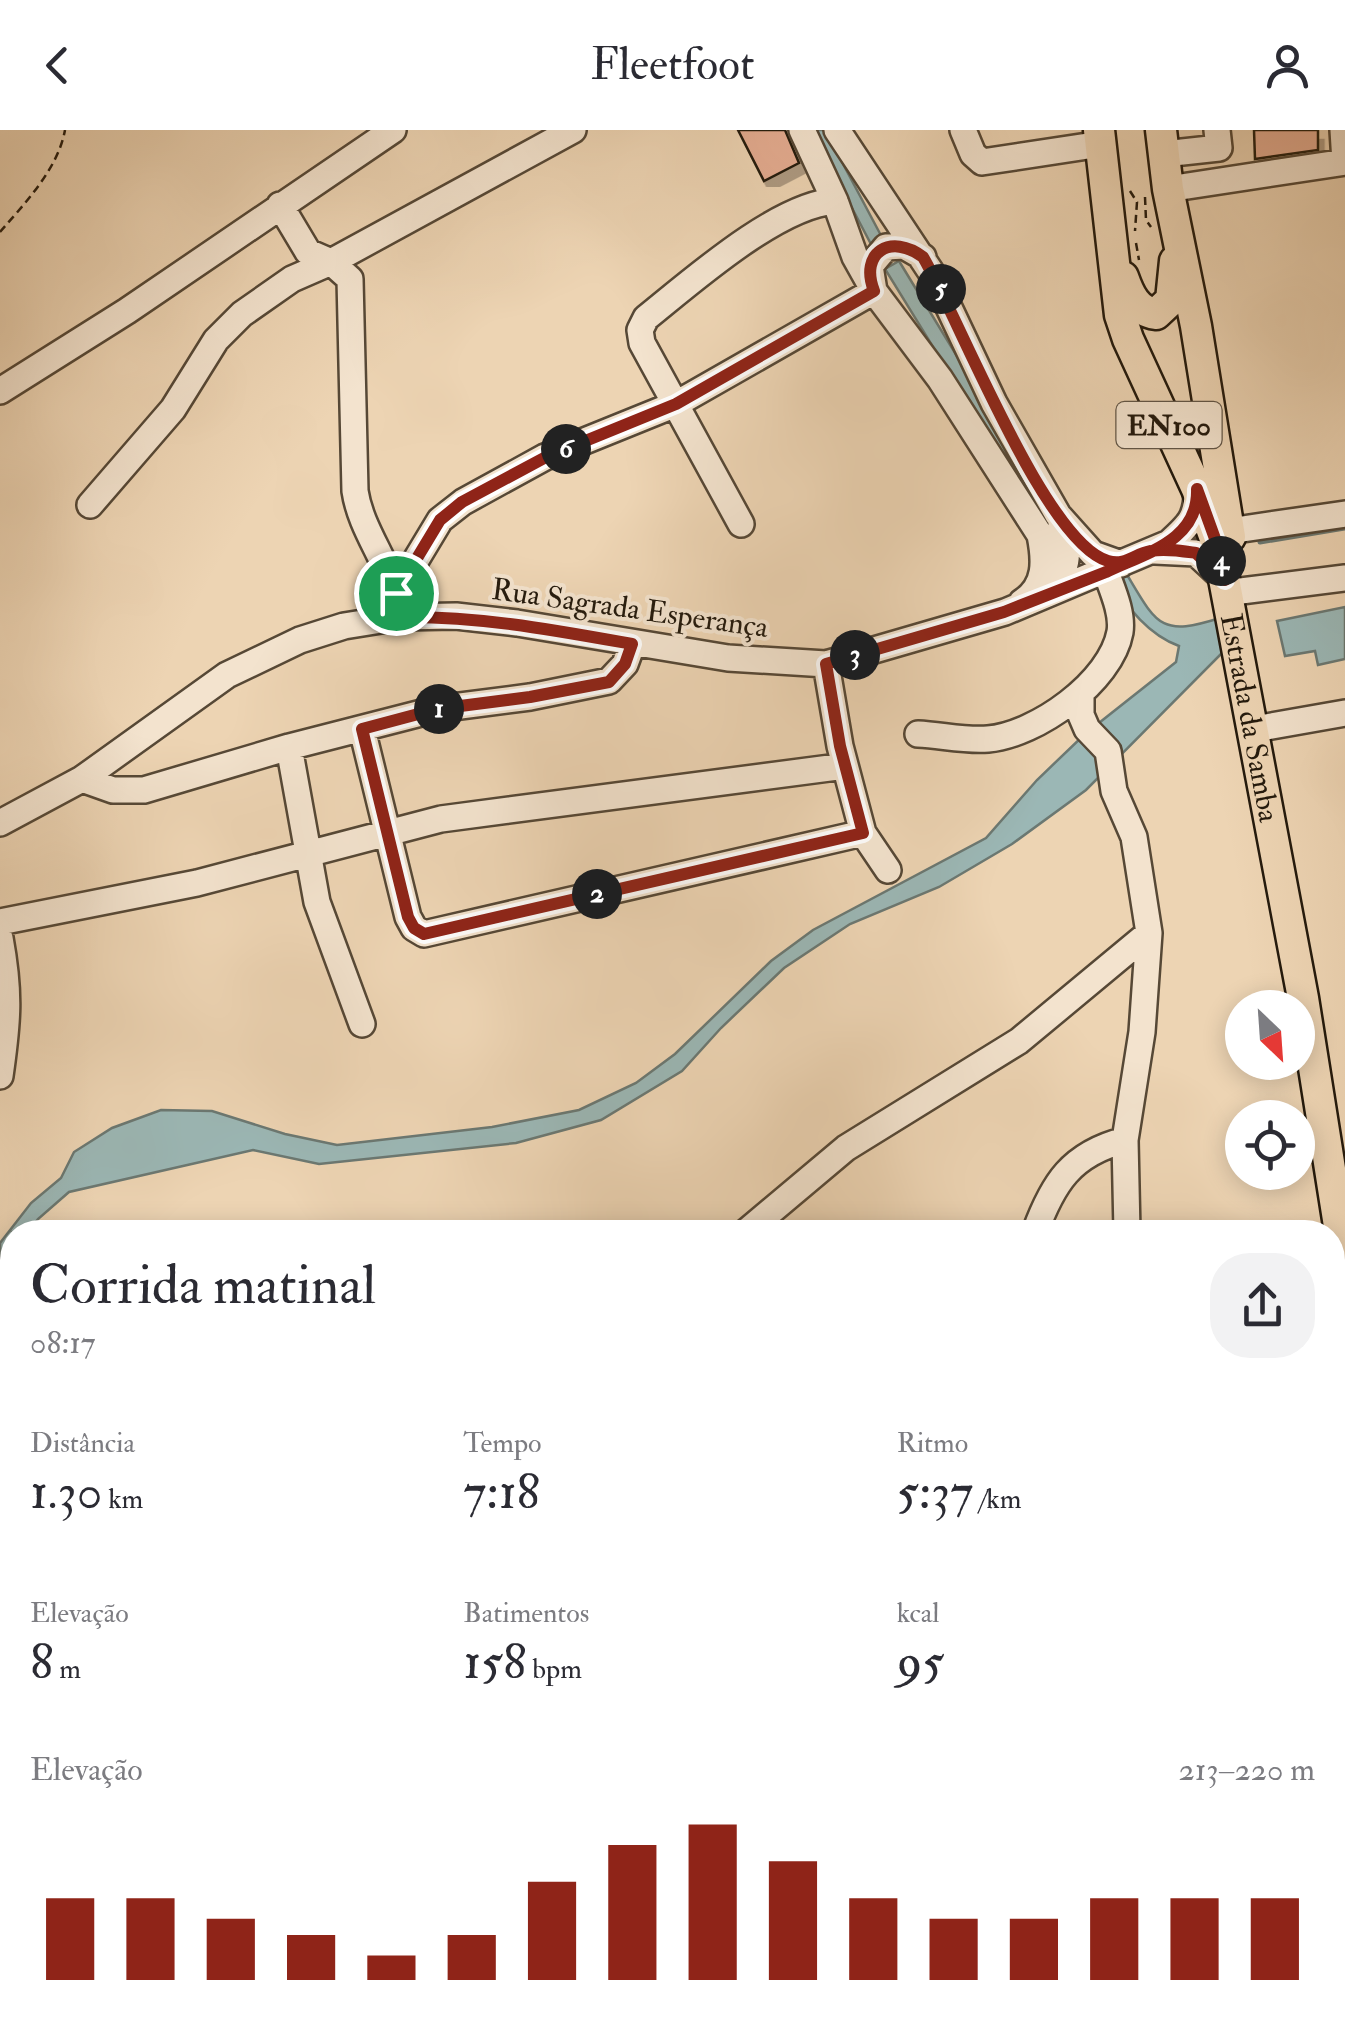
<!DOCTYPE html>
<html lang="pt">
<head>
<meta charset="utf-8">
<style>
	:root { --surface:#fff; --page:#f2f2f3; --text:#2b2b33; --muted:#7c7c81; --accent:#8f2418 }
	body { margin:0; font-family:"IM FELL Double Pica",serif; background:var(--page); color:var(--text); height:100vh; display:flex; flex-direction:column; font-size:38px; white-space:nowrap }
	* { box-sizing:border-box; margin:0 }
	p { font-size:32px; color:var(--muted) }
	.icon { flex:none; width:55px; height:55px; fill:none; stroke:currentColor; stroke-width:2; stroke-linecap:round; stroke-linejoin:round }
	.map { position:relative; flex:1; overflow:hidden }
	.drawer { position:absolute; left:0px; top:1090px; width:1345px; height:812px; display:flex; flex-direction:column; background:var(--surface); border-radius:40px 40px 0 0; box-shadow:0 5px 25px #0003 }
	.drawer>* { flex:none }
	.needle { width:65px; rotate:155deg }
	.controls { position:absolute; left:1225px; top:860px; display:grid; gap:20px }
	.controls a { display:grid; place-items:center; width:90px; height:90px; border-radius:50%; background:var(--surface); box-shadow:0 5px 25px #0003; font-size:50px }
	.pin { position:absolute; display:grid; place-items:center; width:85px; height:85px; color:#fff; margin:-42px; border:5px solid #fff; border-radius:50%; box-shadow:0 2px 10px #0007 }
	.km { position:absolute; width:50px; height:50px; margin:-25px; border-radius:50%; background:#222; color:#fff; font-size:28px; line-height:50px; text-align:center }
	.round { display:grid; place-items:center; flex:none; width:105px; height:105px; border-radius:40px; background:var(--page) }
	.head { display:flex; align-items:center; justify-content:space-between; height:170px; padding:0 30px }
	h1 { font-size:55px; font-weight:600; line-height:75px }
	.figures { display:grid; grid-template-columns:repeat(3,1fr); gap:15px; height:170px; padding:10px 30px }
	.figures div { display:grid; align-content:center }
	.figures b { font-size:50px; font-weight:600 }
	.figures small { font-size:28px; font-weight:400 }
	.figures p { font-size:28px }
	.chart { height:280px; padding:20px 30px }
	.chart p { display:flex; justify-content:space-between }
	.chart svg { width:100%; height:180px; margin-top:10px; stroke:var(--accent); stroke-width:6 }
	header { display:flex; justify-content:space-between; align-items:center; height:130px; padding:0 30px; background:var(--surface); font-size:45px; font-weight:600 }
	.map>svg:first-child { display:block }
</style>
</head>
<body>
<header><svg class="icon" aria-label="back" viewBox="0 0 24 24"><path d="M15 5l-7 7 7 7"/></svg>Fleetfoot<svg class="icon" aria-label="person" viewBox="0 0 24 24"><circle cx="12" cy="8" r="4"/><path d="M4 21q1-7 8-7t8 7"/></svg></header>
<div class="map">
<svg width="1345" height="1902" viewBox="0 0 1345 1902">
	<defs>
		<filter id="shadow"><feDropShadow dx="5.5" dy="10" stdDeviation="0" flood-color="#0004"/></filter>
	</defs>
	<rect width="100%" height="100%" fill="#edd4b3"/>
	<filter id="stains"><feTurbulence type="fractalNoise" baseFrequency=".002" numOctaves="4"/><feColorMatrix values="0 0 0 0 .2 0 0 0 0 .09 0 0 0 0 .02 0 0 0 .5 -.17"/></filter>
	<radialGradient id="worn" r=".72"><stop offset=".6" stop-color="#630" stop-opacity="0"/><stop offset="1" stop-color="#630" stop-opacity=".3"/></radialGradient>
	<path fill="#9bb7b5" stroke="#6b7872" stroke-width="2.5" d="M811,0H825L885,113L873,118Z
		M899,131L1064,402L1052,410L885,139Z
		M1126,443C1157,495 1160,507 1220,488L1224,521L1086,660L1012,714L939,757L850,794L784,838L721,898L682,941L601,990L516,1013L319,1034L253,1020L69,1062L38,1089L28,1102H12V1123L0,1137V1113L31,1073L61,1048L74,1022L112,998L161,980L212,981L285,1004L337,1015L492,997L579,980L636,953L675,924L771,831L813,800L986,708L1037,650L1085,604L1176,532L1179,516C1147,504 1129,478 1110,451Z
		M1345,477V529L1318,535L1315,521L1285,526L1277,491Z"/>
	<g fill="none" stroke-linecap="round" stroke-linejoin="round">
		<path stroke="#6b7872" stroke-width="5" d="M1260,412L1345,398"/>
	</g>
	<path fill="#e5ad92" stroke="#241a0d" stroke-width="2.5" filter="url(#shadow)" d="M738,0H785L799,33L764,51Z
		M1254,0H1318V20L1255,29Z"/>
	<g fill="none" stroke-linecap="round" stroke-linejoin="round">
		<defs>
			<path id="minor" d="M802,0L835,71L855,127L874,161L940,249L1040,405C1045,430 1047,456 1022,472
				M837,0L935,148L994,273L1058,385L1093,424L1121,434
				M963,0L973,24L982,32L1101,14
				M1343,0L1345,32
				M1164,24L1219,18L1217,0
				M1168,59L1345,32
				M280,75L308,122L331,132L350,149L355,361C361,401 390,433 398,474
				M0,261L127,181L393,0
				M90,375L173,279L216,210L242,184L292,149L331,132L573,0
				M741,394L642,213L640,200L646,188C691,152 777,75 835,71
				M1229,401L1345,384
				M1155,421L1196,423L1225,450
				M1241,461L1345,448
				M396,463L440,390L463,372L545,327L676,274L874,161L870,136L886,117L904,116L923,127
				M1044,464C1070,445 1070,421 1061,393
				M826,534L840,616L863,703L888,740
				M1081,566V585L1087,599L1108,621L1114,661L1134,707L1149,803L1142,902L1125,1010L1127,1102
				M1266,597L1345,583
				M362,599L408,787L414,798L424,804L863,703
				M918,604C941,605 965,611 988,609C1036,605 1111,552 1120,502C1123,483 1112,459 1106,442
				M289,617L317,772L362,894
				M82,649L113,660H144L289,617L437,579L530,567L609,551L625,534L632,515
				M0,693L82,649L227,545L300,510L344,496L400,487L456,486L517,493L728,528L826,534L1005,482L1169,413C1189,395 1198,387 1197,359
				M0,792L197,753L441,689L845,636
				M0,808C10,863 8,890 0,946
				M746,1102L846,1018L1019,911L1149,803
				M1035,1102C1053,1053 1071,1024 1125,1010
				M1332,1371L1345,1367
				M0,1390L12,1389
				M0,1467L12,1464
				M0,1586L12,1584
				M0,1655L12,1643
				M0,1783L12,1779
				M616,1890L622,1902
				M1005,1890L1009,1902
				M1265,1890V1902
				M229,1902L250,1890
				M365,1902L373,1890
				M1082,1902L1083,1890"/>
			<g id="major">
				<path id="s1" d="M1099,0L1120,185L1128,209L1197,359L1218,417L1303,868L1345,1134"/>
				<path d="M1161,0L1168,59L1196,196L1230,407"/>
				<path d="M1123,147C1129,164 1136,181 1156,184L1171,170L1175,131"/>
			</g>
		</defs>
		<use href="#minor" stroke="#564836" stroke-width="30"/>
		<use href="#major" stroke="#241a0d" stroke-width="35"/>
		<path stroke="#241a0d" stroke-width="2.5" stroke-dasharray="8 5" stroke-linecap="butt" d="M1130,61L1137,72L1135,101
			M1145,67L1146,90L1151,97
			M0,102C25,73 58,39 65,0
			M1136,113L1139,130"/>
		<use href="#minor" stroke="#f3e3ce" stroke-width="25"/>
		<use href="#major" stroke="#edd4b3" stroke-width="30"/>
	</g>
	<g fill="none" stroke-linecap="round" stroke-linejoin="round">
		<defs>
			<path id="route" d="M396,463L400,487C480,486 554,500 632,514L625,534L609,552L530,567L437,579L362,599L408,787L414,798L424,804L863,703L840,616L826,534L1004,482L1106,442C1145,423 1199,411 1197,359L1218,417L1225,450L1196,423C1182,421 1165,418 1151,421C1134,424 1126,436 1108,431C1045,413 959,188 923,127C891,103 859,122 874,161L676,274L546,327L462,372L440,390L396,463"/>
		</defs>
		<use href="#route" stroke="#fff" stroke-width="20"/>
		<use href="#route" stroke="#8f2418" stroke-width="12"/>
	</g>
	<g text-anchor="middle" stroke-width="8" stroke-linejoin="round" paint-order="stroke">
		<rect fill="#f3e3ce" stroke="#625647" stroke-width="2.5" x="1116.5" y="272" width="105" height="46" rx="8"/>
		<g font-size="28" font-weight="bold" fill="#241a0d">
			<text x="1169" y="305">EN100</text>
		</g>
		<g font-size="30" fill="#241a0d" stroke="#f3e3ce">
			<text transform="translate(630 478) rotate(8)" y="10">Rua Sagrada Esperança</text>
			<text dy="10" stroke="none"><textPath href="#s1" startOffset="612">Estrada da Samba</textPath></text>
		</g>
	</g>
	<rect width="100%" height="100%" filter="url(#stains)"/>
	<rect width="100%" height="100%" fill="url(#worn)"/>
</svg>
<div class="controls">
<a><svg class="needle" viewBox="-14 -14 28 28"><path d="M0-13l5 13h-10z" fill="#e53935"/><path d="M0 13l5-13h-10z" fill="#7c7c81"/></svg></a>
<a><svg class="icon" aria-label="locate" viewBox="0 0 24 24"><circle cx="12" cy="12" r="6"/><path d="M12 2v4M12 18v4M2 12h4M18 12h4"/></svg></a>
</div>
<div class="pin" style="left:396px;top:463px;background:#1e9e55"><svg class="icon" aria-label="arrive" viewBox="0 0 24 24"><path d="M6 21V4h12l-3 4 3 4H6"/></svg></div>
<b class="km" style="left:439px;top:579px">1</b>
<b class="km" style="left:597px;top:764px">2</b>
<b class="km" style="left:855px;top:525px">3</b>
<b class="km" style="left:1221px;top:431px">4</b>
<b class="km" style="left:941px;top:159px">5</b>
<b class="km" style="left:566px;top:319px">6</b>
<section class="drawer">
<div class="head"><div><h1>Corrida matinal</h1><p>08:17</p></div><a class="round"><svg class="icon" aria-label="share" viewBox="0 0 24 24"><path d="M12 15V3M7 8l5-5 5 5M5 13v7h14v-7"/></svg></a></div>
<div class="figures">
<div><p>Distância</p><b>1.30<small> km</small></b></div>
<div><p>Tempo</p><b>7:18</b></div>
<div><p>Ritmo</p><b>5:37<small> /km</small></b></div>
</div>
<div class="figures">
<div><p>Elevação</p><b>8<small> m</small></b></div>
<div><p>Batimentos</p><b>158<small> bpm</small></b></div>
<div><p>kcal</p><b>95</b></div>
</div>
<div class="chart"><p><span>Elevação</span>213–220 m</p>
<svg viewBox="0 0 160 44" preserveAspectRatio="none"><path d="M5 44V24M15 44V24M25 44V29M35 44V33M45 44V38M55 44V33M65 44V20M75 44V11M85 44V6M95 44V15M105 44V24M115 44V29M125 44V29M135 44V24M145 44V24M155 44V24"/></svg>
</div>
</section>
</div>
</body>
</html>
